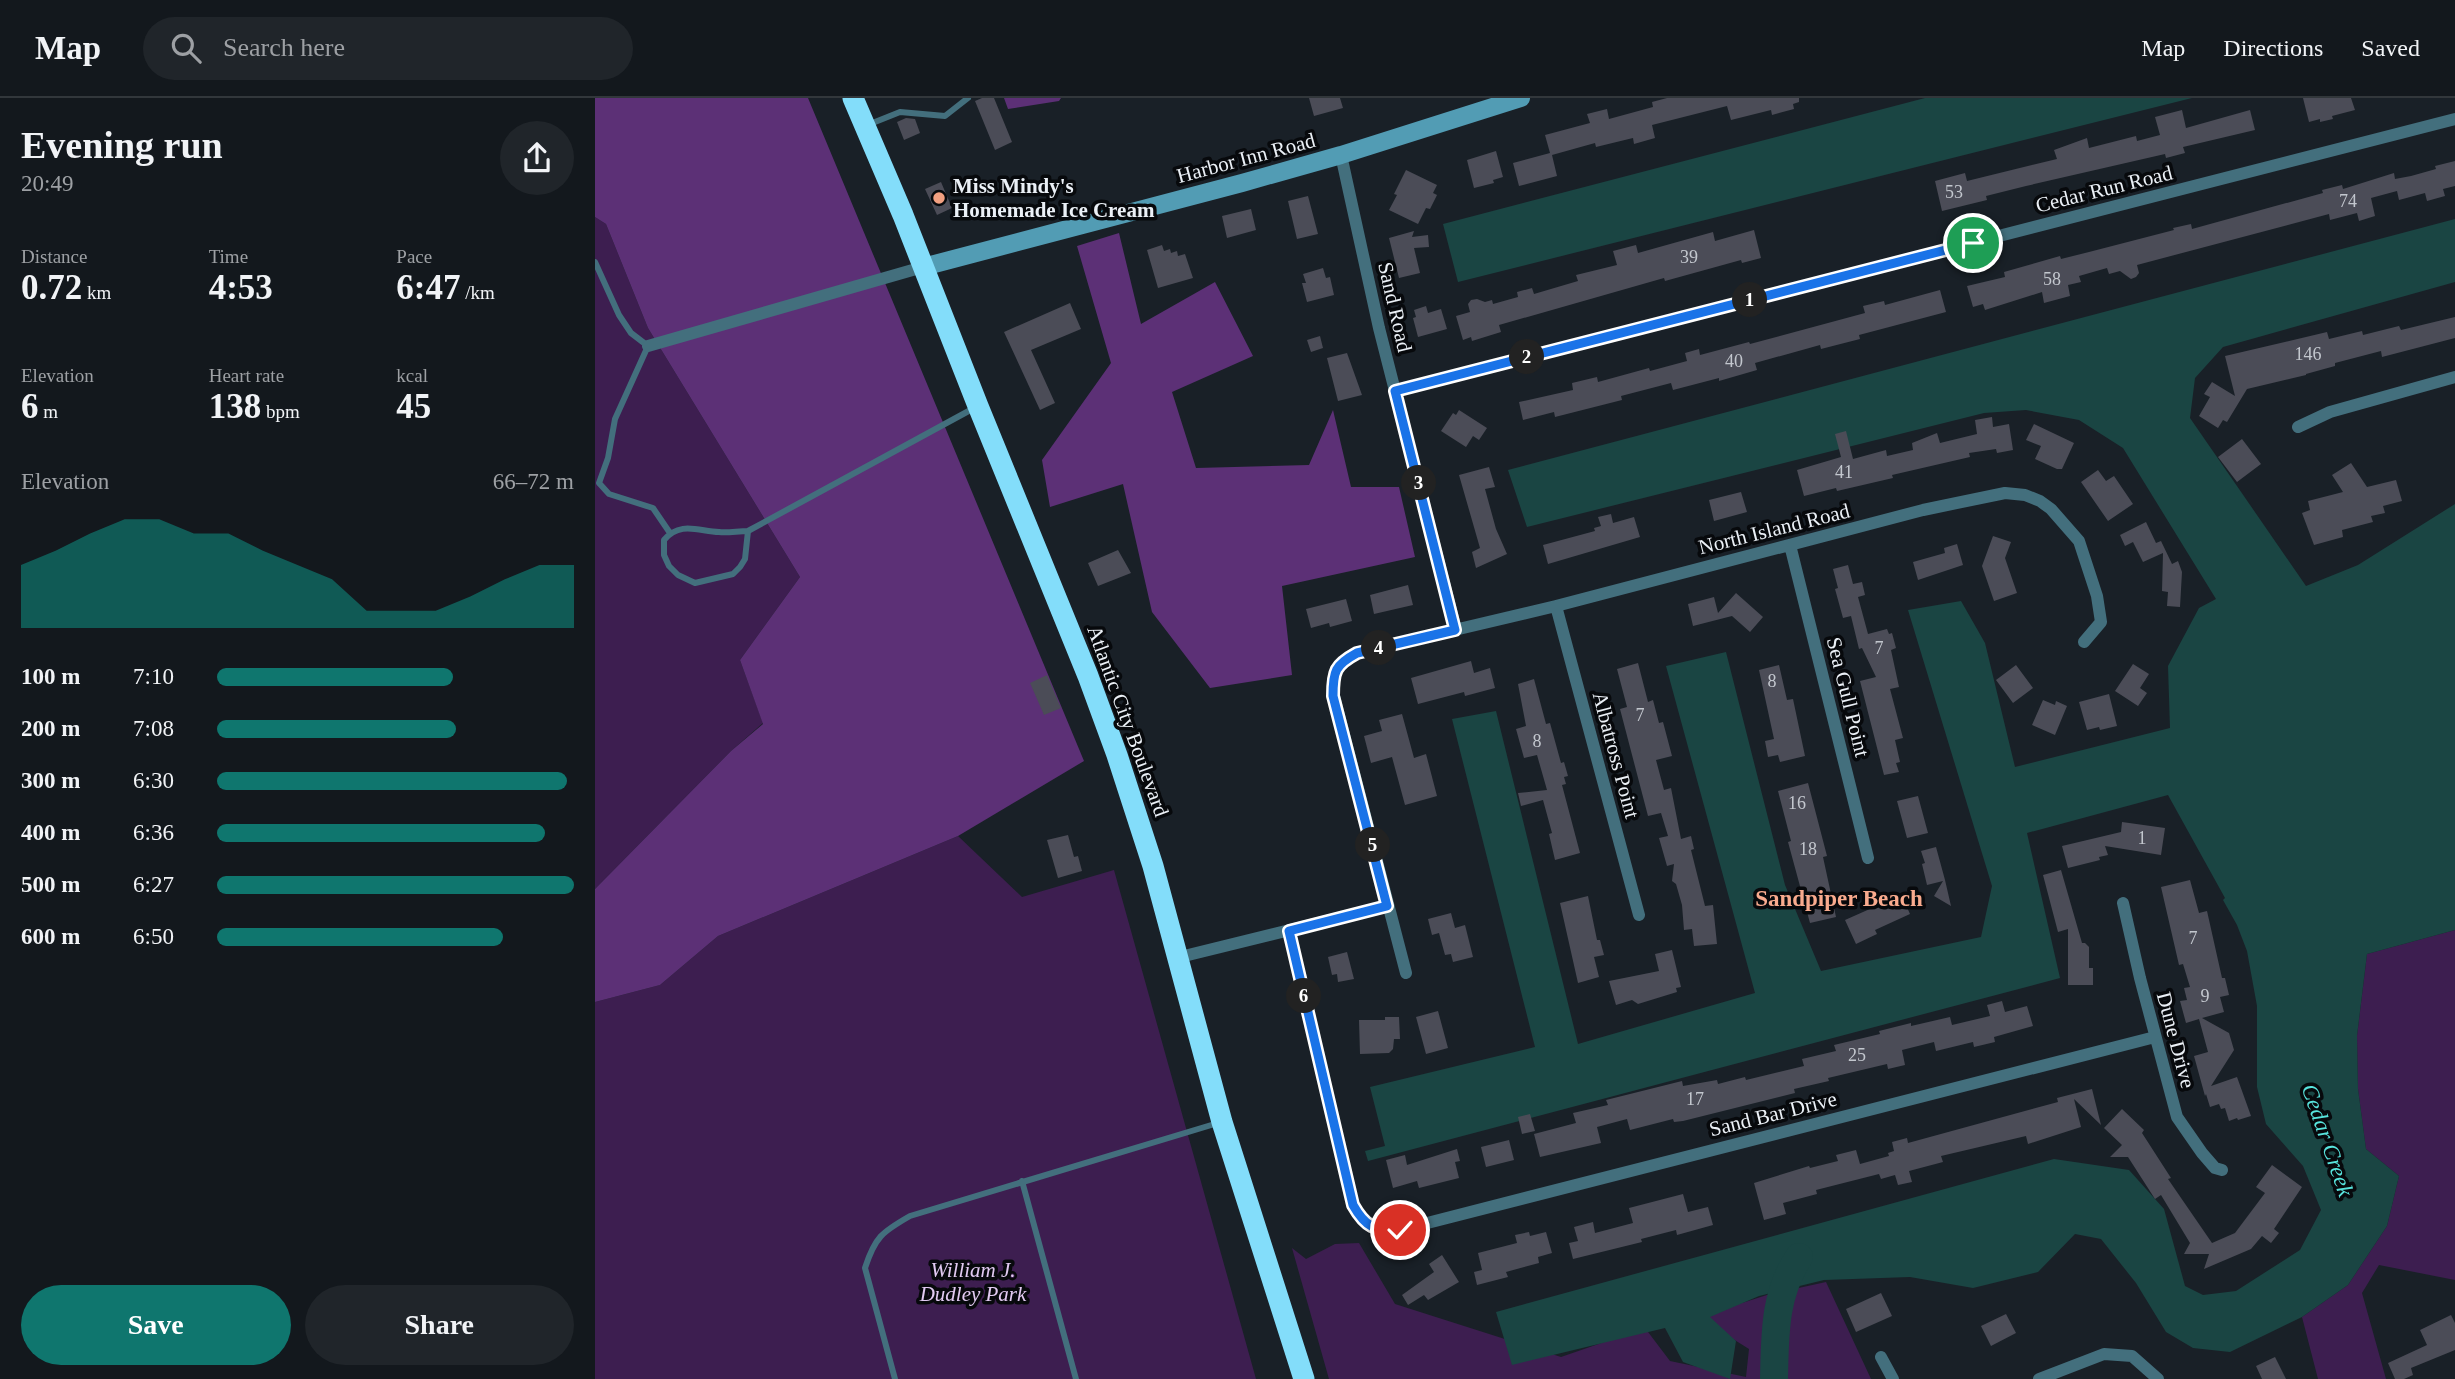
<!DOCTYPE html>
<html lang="en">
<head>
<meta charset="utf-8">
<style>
	:root { --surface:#13181d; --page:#20252a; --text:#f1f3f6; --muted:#9da0a4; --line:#32373b; --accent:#0f766e }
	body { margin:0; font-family:Georgia,serif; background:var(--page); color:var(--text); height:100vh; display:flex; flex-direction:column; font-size:26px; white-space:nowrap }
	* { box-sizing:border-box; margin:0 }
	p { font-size:23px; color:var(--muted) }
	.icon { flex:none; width:38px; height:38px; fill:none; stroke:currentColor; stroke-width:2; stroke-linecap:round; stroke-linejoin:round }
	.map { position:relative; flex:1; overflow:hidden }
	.panel { display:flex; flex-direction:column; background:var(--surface); width:595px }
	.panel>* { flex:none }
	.pin { position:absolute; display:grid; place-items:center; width:60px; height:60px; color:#fff; margin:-30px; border:4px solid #fff; border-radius:50%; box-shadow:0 2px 7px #0007 }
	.km { position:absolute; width:35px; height:35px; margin:-18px; border-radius:50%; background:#222; color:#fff; font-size:19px; line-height:35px; text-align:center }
	.round { display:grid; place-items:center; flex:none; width:74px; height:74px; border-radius:37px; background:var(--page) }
	.summary { display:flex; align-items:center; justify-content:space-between; height:119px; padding:0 21px }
	h1 { font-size:38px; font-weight:800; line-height:52px }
	.figures { display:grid; grid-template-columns:repeat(3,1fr); gap:10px; height:119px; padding:7px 21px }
	.figures div { display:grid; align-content:center }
	.figures b { font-size:35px; font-weight:800 }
	.figures small { font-size:19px; font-weight:400 }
	.figures p { font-size:19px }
	.chart { height:196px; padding:14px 21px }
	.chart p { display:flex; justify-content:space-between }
	.chart svg { width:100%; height:126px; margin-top:7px; fill:var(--accent); opacity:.7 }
	.cta { display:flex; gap:14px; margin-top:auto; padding:14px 21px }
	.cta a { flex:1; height:80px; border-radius:42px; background:var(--accent); color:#fff; font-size:28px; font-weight:800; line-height:80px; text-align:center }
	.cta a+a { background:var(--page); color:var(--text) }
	ul { padding:0 21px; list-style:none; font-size:23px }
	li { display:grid; grid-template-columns:112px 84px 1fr; align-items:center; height:52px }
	li i { height:18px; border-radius:9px; background:var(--accent) }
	header { display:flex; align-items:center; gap:42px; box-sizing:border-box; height:98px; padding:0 35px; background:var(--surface); border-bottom:2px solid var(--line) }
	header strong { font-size:33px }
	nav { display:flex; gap:38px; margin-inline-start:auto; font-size:24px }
	.search { width:490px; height:63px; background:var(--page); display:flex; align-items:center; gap:18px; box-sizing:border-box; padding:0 24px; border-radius:38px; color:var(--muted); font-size:26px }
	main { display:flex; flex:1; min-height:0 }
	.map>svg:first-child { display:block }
</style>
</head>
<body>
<header>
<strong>Map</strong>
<div class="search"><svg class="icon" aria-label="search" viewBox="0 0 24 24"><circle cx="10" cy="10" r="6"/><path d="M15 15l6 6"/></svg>Search here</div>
<nav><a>Map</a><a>Directions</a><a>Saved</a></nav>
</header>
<main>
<section class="panel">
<div class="summary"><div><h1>Evening run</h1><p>20:49</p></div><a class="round"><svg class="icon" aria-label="share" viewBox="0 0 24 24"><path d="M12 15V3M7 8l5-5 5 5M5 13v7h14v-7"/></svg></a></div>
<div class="figures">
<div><p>Distance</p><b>0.72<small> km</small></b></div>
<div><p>Time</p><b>4:53</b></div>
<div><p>Pace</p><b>6:47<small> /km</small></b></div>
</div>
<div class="figures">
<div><p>Elevation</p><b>6<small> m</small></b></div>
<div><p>Heart rate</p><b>138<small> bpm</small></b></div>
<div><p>kcal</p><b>45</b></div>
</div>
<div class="chart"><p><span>Elevation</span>66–72 m</p>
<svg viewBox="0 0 160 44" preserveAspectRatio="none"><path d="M0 44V22L10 17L20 11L30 6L40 6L50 11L60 11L70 17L80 22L90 27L100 38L110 38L120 38L130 33L140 27L150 22L160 22V44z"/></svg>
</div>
<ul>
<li><b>100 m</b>7:10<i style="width:66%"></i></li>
<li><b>200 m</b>7:08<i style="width:67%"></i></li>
<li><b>300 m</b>6:30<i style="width:98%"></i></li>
<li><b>400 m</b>6:36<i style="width:92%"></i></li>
<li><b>500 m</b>6:27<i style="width:100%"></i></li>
<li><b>600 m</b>6:50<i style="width:80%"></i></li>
</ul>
<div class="cta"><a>Save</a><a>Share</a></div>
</section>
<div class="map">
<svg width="1860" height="1281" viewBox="0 0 1860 1281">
	<rect width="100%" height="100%" fill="#192027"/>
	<path fill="#3d1e50" d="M0,119L11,126L53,230L205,479L145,562L168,625L136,653L0,791Z
		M363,738L427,799L519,772L661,1281H0V904L65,887L123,838Z
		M1860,832V1182L1784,1167L1767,1195L1791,1281H1723L1707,1219L1753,1187L1792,1128L1804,1078L1771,1051L1763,991L1762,938L1772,856Z
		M764,1145L800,1206L966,1259L1050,1230L1075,1263L1151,1279L1154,1251L1103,1219L1172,1197L1231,1184L1276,1281H734L697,1150L711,1161L740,1146Z"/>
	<path fill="#5c3076" d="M0,0H213L489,663L363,738L123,838L65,887L0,904V791L136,653L168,626L145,562L205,479L53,230L11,126L0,119Z
		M409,0H466L464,3L413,11Z
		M524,135L546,226L620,184L658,258L577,294L601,370L714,367L738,312L756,389H804L820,459L687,488L697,577L615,590L557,514L528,386L455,409L447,362L516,265L482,148Z"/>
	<path fill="#1a4543" d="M1330,0H1597L863,184L848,126Z
		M1860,121V184L1628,249L1600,280L1595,320L1711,488L1763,467L1860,406V832L1772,856L1762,938L1763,991L1771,1051L1804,1078L1792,1128L1753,1187L1707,1219L1635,1254L1598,1250L1571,1234L1541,1185L1506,1141L1480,1136L1443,1174L1378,1190L1315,1179L1229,1182L1164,1198L1115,1219L1141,1243L1135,1281L1088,1264L1070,1230L917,1267L901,1214L1459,1061L1534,1072L1569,1111L1590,1188L1608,1197L1641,1193L1705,1152L1726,1112L1708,1068L1671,1026L1662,989V908L1652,853L1642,827L1628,802L1630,800L1573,697L1432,735L1465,880L773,1063L770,1053L790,1048L775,989L940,949L857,621L901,613L983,946L1160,895L1071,568L1131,554L1190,787L1226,873L1386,839L1397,788L1313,512L1366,503L1390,545L1420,669L1575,630L1573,568L1604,510L1621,501L1528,350L1484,322L1431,312L1389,315L932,429L913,372Z"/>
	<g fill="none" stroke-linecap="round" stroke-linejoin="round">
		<path stroke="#1a4543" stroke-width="28" d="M1179,1281C1180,1238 1179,1196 1204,1159"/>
	</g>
	<path fill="#4b4c57" d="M387,0H399L417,44L400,52L380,3Z
		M714,0H745L748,10L719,18Z
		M1072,0H1204V4L1198,6L1199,11L1177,17L1176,12L1136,22L1132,8L1057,27L1060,40L1039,46L1038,40L1001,49L1000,45L957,57L962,78L924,88L918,65L955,55L950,37L995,25L992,16L1012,11L1014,21L1058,9L1057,4Z
		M1708,0H1756L1760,12L1737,18L1738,21L1725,24V21L1714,24Z
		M1587,12L1591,30L1655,12L1660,32L1588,49L1590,55L1571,60L1570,56L1431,88L1391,98L1392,102L1347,113L1340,83L1370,75L1372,83L1462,61L1459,52L1492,40L1494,50L1541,38L1542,43L1565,37L1560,19Z
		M311,20L320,21L325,35L309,42L302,24Z
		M901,53L908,79L898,82L899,85L879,90L872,62Z
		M1860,63V88L1848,91L1850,98L1832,103L1830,95L1804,102L1802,93L1776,100L1780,118L1764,123L1762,115L1735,122L1734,116L1542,167L1544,175L1541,179L1536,181L1525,173L1514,176L1512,170L1484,178L1486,184L1473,187L1475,198L1449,205L1447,194L1390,212L1388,206L1378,209L1372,188L1410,179L1409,174L1465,158L1466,161L1494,154L1579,132L1578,130L1596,126L1597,131L1728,95L1727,92L1747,87L1748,91L1799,75L1800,81L1816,78L1841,71L1840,68Z
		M811,72L842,87L838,95L842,97L835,111L831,110L823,126L794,112L802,97L799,96Z
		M346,84L357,110L342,117L330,91Z
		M713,98L723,136L702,141L693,103Z
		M656,111L661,132L632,140L627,118Z
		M1159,132L1166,160L1147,165L1146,162L1070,183L1069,180L904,227L906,234L877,243L876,239L868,242L861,218L875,214L873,206L876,202L882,201L890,204L897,202L898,206L923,199L922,194L937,190L939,196L983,183L981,177L1022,167L1018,153L1041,147L1043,155L1118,134L1120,143Z
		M819,133L817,139L833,137L834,149L819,150L825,175L804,180L794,140Z
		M567,147L569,153L575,151L576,155L582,153L583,158L590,156L598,180L563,190L552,152Z
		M728,170L731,180L735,179L739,197L712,204L707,185H711L708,176Z
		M1345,192L1351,214L1264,237L1265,241L1226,251L1225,247L1160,265L1162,272L1124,283V280L1078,292L1076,285L1026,298L1027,302L960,319L959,314L928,322L924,304L978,292L977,285L1002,279L1003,284L1054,270L1055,273L1092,263L1090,255L1104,251L1105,257L1154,244L1155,246L1270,215L1268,208L1289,203L1290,207Z
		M475,205L486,231L436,252L460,305L445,312L409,234Z
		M831,208L833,215L846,211L852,231L823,239L818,220L821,219L819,212Z
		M1860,219V240L1787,259L1786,253L1740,265V268L1711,276V277L1652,291L1632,324L1628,322L1623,330L1604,318L1615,299L1609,296L1617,284L1640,298L1630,258L1732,234L1734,241L1767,233L1768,237L1804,228L1806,232Z
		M725,238L728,250L716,254L712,242Z
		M752,255L767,297L743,303L732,260Z
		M864,312L892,330L884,342L878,338L871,349L846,333L858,315L861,317Z
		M1397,319L1398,329L1414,326L1418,352L1402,355L1401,351L1374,355L1375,359L1297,377L1298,380L1242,393L1241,390L1209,398L1202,372L1246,359L1240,336L1251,333L1258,361L1291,352L1292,358L1318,352L1317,345L1342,335L1345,345L1382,336L1380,322Z
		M1439,326L1479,345L1467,371H1462L1440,361L1446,348L1431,342Z
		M1647,341L1666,366L1642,384L1623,359Z
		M1756,365L1772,389L1801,382L1807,403L1788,408L1790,415L1776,418L1778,424L1747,432L1748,439L1719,447L1707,415L1715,412L1713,403L1748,394L1737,377Z
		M894,369L900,389L890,391L901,431L912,456L881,470L877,454L885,450L864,377Z
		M1503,372L1511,383L1519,378L1538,406L1513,423L1486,384Z
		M1146,394L1152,414L1119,423L1114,402Z
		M1016,416L1018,425L1039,419L1045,439L953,466L948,447L1000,433L999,430L1006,428L1003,419Z
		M1551,424L1561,445L1566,443L1577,466L1583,463L1587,474L1585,509L1572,508L1573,494L1567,493L1568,455L1548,464L1538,444L1530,448L1525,437Z
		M1398,438L1416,444L1410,460L1422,495L1399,503L1387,468Z
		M1362,446L1368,467L1323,482L1318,464L1350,455L1349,450Z
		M523,452L536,475L503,488L493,465Z
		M1253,467L1258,486L1267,484L1270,497L1263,499L1273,536L1292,531L1294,536L1297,535L1301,550L1296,552L1304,589L1295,591L1308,640L1300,642L1305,664L1301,665L1304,674L1289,677L1265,583L1281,579L1267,550L1264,551L1256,518L1248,520L1240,491L1243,490L1238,471Z
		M813,487L818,507L779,516L775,497Z
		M1141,495L1168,519L1155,534L1137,518L1098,528L1093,506L1119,499L1123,515Z
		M751,501L757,523L735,529L734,525L716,530L711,511Z
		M876,563L879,575L895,570L900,590L870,598L869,594L823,606L816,580Z
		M1043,565L1053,604L1058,602L1064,625L1068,624L1077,658L1061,662L1069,692L1076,690L1086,741L1096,738L1099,751L1096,752L1110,808L1118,807L1122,846L1099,848L1097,831L1089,832L1087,807L1081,786L1077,783L1079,766L1072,768L1064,740L1073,738L1066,715L1053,718L1025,611L1032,609L1022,571Z
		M1538,566L1554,576L1545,590L1552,595L1543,608L1520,593Z
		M1184,567L1192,602L1198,601L1210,658L1185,664L1183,657L1173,659L1170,643L1179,641L1164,572Z
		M1421,567L1438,590L1418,605L1401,582Z
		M452,577L466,610L449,617L435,585Z
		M939,581L951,626L955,625L966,665L969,664L973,678L969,679L971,686L967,687L985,755L960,762L954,736L957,735L948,702L926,708L923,695L952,692L942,657L929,660L921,631L931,628L923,586Z
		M1514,596L1522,628L1505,632L1504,629L1492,632L1484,604Z
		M1448,602L1460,607L1461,603L1472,608L1460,637L1437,627Z
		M807,616L819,660L831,656L842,698L810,707L797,659L776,665L769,638L787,633L784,622Z
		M1213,685L1232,758L1228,759L1241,819L1215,825L1193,744L1196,743L1183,693Z
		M1323,698L1333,735L1312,740L1302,703Z
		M1527,724L1570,730L1566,757L1510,748L1513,757L1504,759L1505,762L1473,770L1467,748L1526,734Z
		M473,737L479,759L483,758L487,773L463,780L452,742Z
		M1341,749L1350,782L1356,808L1339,798L1348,783L1332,787L1327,766L1330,765L1326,753Z
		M1466,772L1487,845H1490L1494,849V870H1498V887H1473V831L1463,834L1448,777Z
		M1595,782L1604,815L1612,813L1627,880H1630L1634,897L1625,899L1629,914L1607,920L1634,935L1639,952L1616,988L1642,979L1656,1018L1643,1022L1642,1020L1634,1023L1630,1010L1626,1011L1624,1006L1615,1009L1611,996L1610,998L1599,958L1613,954L1604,921L1591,925L1585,903L1592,902L1589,890L1595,889L1588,866L1584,867L1566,789Z
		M1306,796L1315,816L1280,832L1282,836L1261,846L1250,822L1277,810L1275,805L1293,797L1295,802Z
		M993,798L1002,842H1005L1009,857L999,859L1004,879L983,885L965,805Z
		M856,815L860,830L870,827L878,859L858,864L856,856L850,857L844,835L837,837L833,821Z
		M1077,852L1086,889L1081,890L1082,894L1043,906L1037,902L1021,907L1014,883L1064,873L1060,856Z
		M752,854L759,881L743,884L742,876L737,877L733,859Z
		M1407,903L1410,914L1432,908L1438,928L1399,939L1400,944L1379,949L1378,944L1341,953L1339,944L1307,952L1310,967L1293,971L1292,966L1233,980L1234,983L1199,991L1200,995L1088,1023L1079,1024L1078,1021L1035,1032L1032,1021L1002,1029L1006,1045L945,1059L939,1036L981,1025L978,1015L1013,1007L1011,1002L1087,983L1088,988L1122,982L1123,986L1150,979L1151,982L1209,968L1207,961L1241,953L1239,947L1285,936L1284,933L1316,925V928L1355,919L1357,927L1395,918L1392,907Z
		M843,913L853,950L831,956L821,919Z
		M790,919H804L805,941H799L798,951L794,955L765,956L764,922H790Z
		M1497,991L1506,1027L1479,1001L1486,1029L1433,1046L1431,1038L1346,1058L1348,1064L1314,1073L1317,1084L1303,1087L1300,1077L1286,1081L1284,1076L1221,1092L1222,1096L1188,1105L1191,1116L1169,1122L1159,1085L1214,1068L1215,1070L1243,1063L1241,1057L1261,1052L1265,1066L1294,1058L1293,1055L1299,1053L1297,1044L1312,1040L1313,1045L1463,1004L1462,1000Z
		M1527,1011L1549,1032L1547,1035L1576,1080L1573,1081L1617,1145L1640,1135L1670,1095L1661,1089L1677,1067L1707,1089L1679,1131L1684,1135L1676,1145L1667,1138L1656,1151L1609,1171L1614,1156H1589L1595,1145L1566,1097L1560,1101L1533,1059H1515L1527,1047L1509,1030Z
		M935,1016L940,1033L927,1036L923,1019Z
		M914,1042L919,1062L891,1069L886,1049Z
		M862,1051L865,1063L860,1064L864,1080L824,1090L822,1083L798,1090L791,1062L810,1057L812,1067Z
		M1088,1096L1093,1114L1113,1109L1118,1127L1082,1137L1081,1132L1046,1141L1047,1144L978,1161L974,1145L983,1143L979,1129L998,1124L1000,1135L1038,1125L1034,1110Z
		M934,1134L935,1138L951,1134L957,1155L943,1159L944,1165L911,1174L913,1179L882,1187L879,1174L887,1172L883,1155L922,1145L920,1137Z
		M847,1157L864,1184L833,1202L829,1197L813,1207L807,1197L839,1174L834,1166Z
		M1286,1195L1297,1218L1261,1234L1251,1211Z
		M1411,1216L1421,1235L1396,1248L1386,1228Z
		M1856,1217L1860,1225V1252L1816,1270L1818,1277L1809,1281H1800L1793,1265L1832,1247L1825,1232Z
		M1680,1259L1691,1281H1667L1661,1268Z"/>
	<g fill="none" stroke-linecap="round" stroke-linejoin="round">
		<path stroke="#436f7d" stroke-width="6" d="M275,26L305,14L350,18L373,0
			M0,164L24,217L36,235L53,248L20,321L13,360L4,385L14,396L58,410L75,435
			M153,433C143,433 133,435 124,434C103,433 85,423 69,442V457L74,468L83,477L100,485L138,476L145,469L150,461L153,433L381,309
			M427,1083L481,1281
			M300,1281L270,1170C280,1139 287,1134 315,1118L623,1025"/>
		<path stroke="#436f7d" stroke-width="12" d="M746,57L784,230L861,532
			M53,248L328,169
			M800,293L1860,21
			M1703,329L1735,314L1860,279
			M1195,447L1273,760
			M961,508L1044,817
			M1528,805L1545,880L1582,1019L1607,1055L1620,1070L1627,1072
			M694,833L758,1107C771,1130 779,1132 805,1132L1560,939
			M581,860L792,808
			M811,875L739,598C738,573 740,567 762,555L961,508L1328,412L1410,395L1430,397L1445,403L1456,411L1484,443L1502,498L1506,524L1489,544
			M1286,1259L1298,1281
			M1444,1281L1509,1256L1537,1258L1563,1281"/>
		<path stroke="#529cb4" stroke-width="18" d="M328,169L647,85L746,57L926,0"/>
		<path stroke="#83ddfa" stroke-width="21" d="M258,0L308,117L383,308L493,578L522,657L558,768L627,1024L709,1281"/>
	</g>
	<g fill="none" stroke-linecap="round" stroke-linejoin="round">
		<defs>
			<path id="route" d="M805,1132C779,1132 771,1130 758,1107L694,833L792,808L738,598C738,573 740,567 762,555L860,532L800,293L1378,145"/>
		</defs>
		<use href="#route" stroke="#fff" stroke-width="14"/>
		<use href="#route" stroke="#1a73e8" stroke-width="9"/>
	</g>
	<circle fill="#f2a081" stroke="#07090c" stroke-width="2.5" cx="344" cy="100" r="7"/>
	<g text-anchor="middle" stroke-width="7" stroke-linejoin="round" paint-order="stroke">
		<g font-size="18" fill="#c3c7ce">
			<text x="1359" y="100">53</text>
			<text x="1753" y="109">74</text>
			<text x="1094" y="165">39</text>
			<text x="1457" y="187">58</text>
			<text x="1713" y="262">146</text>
			<text x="1139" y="269">40</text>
			<text x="1249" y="380">41</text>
			<text x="1284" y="556">7</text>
			<text x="1177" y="589">8</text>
			<text x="1045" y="623">7</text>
			<text x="942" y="649">8</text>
			<text x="1202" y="711">16</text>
			<text x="1547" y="746">1</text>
			<text x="1213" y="757">18</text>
			<text x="1598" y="846">7</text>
			<text x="1610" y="904">9</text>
			<text x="1262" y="963">25</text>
			<text x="1100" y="1007">17</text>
		</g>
		<g font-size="21" fill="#ebf0f6" stroke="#07090c">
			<text transform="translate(651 60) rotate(-15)" y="7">Harbor Inn Road</text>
			<text transform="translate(1509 91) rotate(-14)" y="7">Cedar Run Road</text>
			<text transform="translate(800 209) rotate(77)" y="7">Sand Road</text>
			<text transform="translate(1179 431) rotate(-14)" y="7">North Island Road</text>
			<text transform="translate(1253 599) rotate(76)" y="7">Sea Gull Point</text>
			<text transform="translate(533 623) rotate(70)" y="7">Atlantic City Boulevard</text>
			<text transform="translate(1021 657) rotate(75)" y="7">Albatross Point</text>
			<text transform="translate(1581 942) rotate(75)" y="7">Dune Drive</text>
			<text transform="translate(1178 1016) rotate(-14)" y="7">Sand Bar Drive</text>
		</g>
		<g font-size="21" font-weight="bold" fill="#ebf0f6" stroke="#07090c" text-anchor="start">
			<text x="358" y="95">Miss Mindy's<tspan x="358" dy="24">Homemade Ice Cream</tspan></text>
		</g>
		<g font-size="21" font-style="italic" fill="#e2caf2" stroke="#07090c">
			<text x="378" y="1179">William J.<tspan x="378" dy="24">Dudley Park</tspan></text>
		</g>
		<g font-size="23" font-weight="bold" fill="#f9ab8e" stroke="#07090c">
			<text x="1244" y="808">Sandpiper Beach</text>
		</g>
		<g font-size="23" font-style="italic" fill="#58e4dd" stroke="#07090c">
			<text transform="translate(1733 1042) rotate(71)" y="8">Cedar Creek</text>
		</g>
	</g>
</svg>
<div class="pin" style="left:1378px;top:145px;background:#1e9e55"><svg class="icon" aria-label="arrive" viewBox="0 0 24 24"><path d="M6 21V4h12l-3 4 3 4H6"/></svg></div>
<div class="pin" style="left:805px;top:1132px;background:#d93025"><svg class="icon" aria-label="check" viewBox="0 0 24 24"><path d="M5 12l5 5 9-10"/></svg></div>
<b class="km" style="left:1155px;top:202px">1</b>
<b class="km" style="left:932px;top:259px">2</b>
<b class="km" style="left:824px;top:385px">3</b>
<b class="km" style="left:784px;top:550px">4</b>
<b class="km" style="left:778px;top:747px">5</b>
<b class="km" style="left:709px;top:898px">6</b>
</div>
</main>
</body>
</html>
